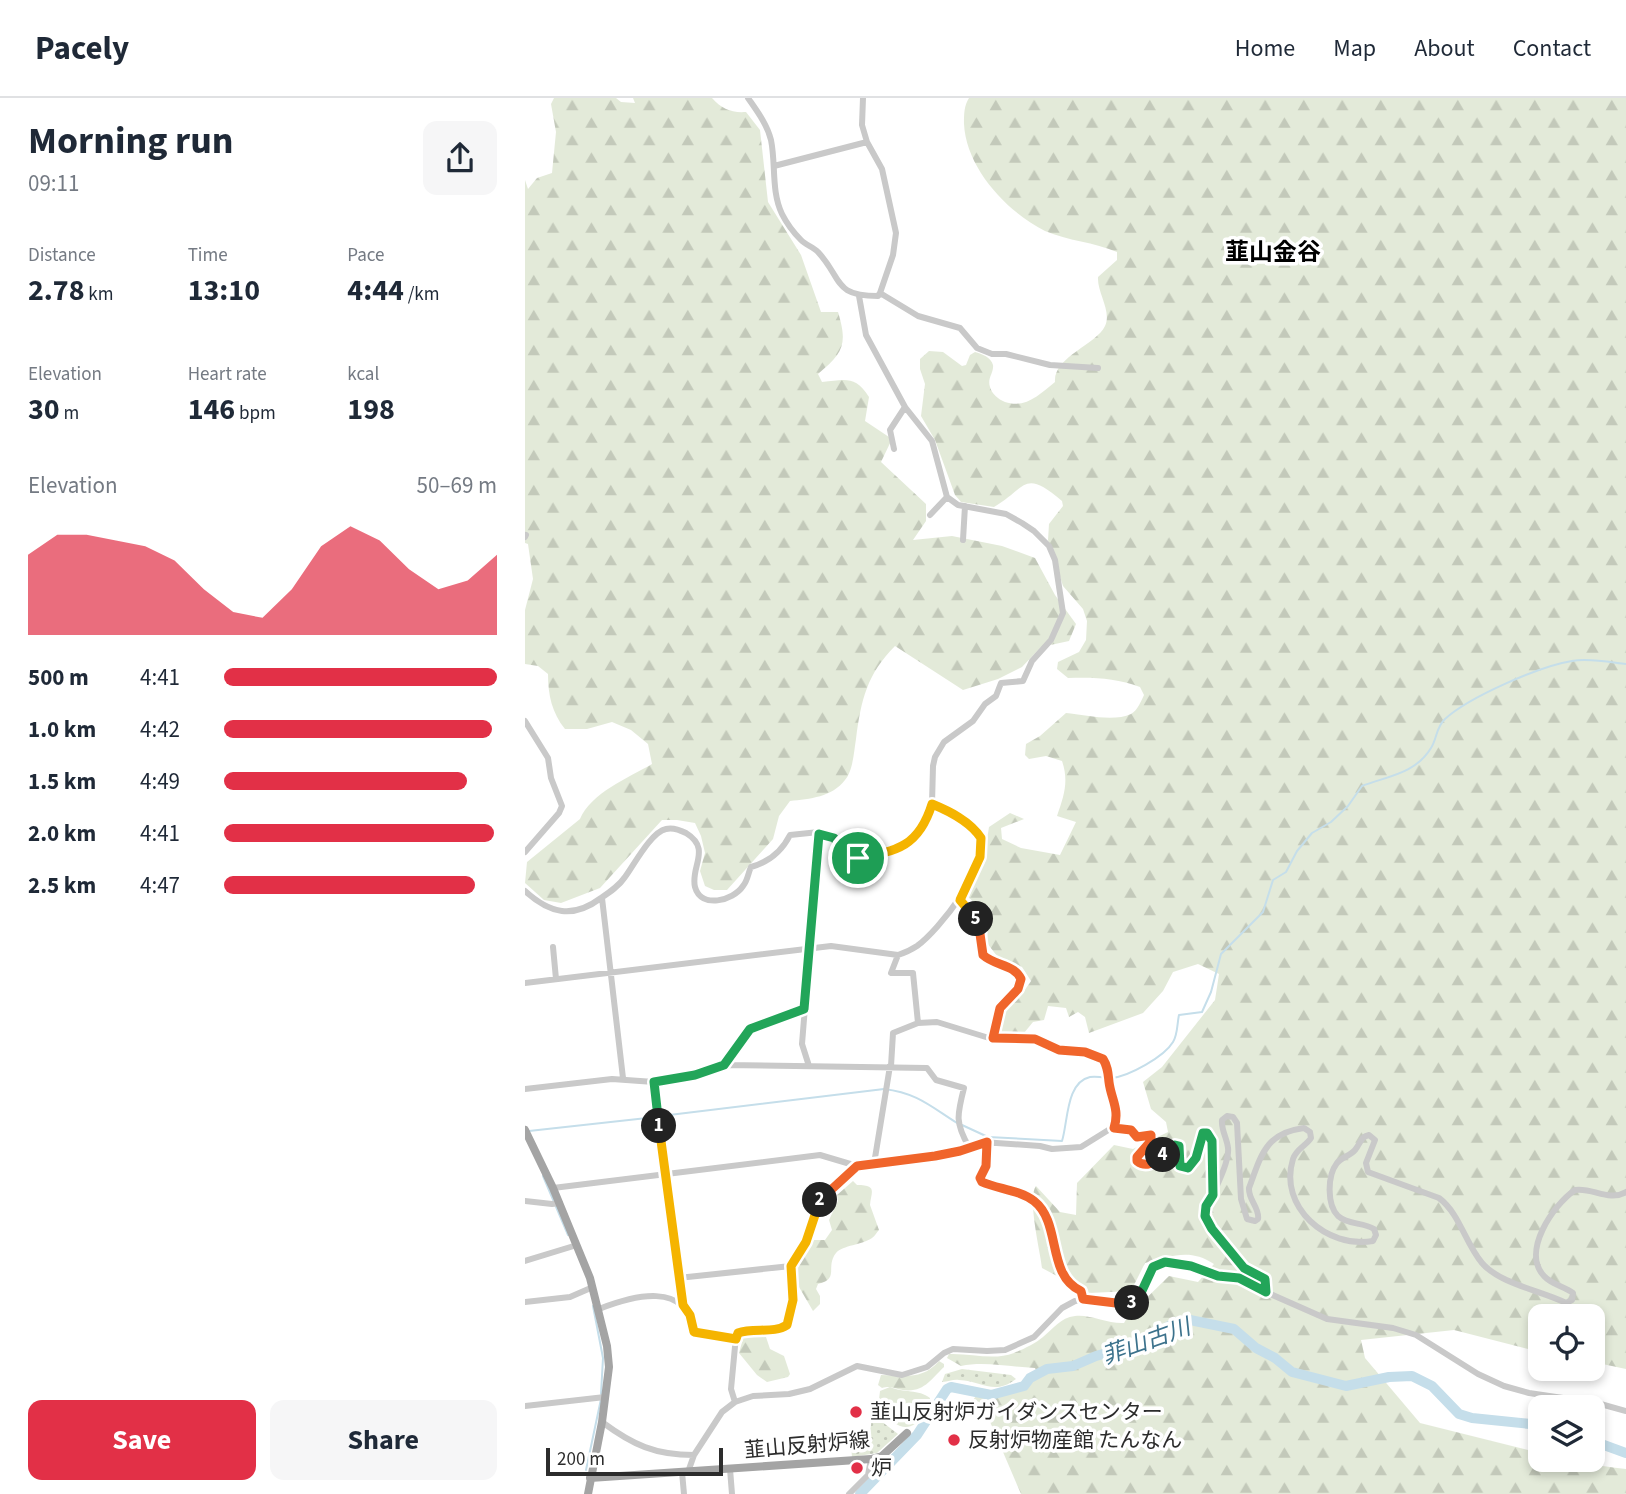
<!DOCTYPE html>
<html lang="en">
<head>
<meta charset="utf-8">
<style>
	:root { --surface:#fff; --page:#f6f6f7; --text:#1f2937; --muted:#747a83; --line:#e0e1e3; --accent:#e23047 }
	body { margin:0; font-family:"Source Sans 3","Noto Sans JP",sans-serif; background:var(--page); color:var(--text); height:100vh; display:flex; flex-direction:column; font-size:26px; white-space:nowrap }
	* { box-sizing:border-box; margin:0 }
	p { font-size:23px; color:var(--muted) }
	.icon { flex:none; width:38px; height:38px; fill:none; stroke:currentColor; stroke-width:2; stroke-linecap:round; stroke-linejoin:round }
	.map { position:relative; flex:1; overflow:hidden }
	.panel { display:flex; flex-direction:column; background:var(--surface); width:525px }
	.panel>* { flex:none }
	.fabs { position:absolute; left:1003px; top:1206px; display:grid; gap:14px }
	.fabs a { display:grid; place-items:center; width:77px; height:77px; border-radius:14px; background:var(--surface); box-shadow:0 4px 10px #0003; font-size:35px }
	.scale { position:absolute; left:21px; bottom:18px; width:177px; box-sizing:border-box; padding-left:7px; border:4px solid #2c2c2c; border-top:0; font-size:19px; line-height:24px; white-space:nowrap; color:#2c2c2c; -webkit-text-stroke:5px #fff; paint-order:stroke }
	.pin { position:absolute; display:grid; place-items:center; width:60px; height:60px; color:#fff; margin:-30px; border:4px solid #fff; border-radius:50%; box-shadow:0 2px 7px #0007 }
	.km { position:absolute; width:35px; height:35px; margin:-18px; border-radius:50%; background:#222; color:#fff; font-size:19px; line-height:35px; text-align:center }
	.round { display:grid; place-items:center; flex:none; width:74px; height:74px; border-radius:14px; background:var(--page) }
	.overview { display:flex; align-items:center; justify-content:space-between; height:119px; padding:0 28px }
	h1 { font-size:38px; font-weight:700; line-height:52px }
	.figures { display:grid; grid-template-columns:repeat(3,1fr); gap:10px; height:119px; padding:7px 28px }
	.figures div { display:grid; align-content:center }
	.figures b { font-size:30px; font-weight:700 }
	.figures small { font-size:19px; font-weight:400 }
	.figures p { font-size:19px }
	.chart { height:196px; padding:14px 28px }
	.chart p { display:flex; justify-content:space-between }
	.chart svg { width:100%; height:126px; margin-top:7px; fill:var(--accent); opacity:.7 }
	.primary-button { display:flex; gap:14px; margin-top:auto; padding:14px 28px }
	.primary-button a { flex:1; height:80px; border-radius:14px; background:var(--accent); color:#fff; font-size:28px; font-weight:700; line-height:80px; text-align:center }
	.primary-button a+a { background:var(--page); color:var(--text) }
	ul { padding:0 28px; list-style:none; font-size:23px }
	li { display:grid; grid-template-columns:112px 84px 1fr; align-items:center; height:52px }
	li i { height:18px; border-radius:9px; background:var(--accent) }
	header { display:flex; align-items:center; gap:42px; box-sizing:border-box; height:98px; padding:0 35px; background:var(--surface); border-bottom:2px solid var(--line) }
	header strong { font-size:33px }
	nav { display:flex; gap:38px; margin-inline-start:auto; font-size:24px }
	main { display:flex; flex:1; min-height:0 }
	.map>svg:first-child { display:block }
</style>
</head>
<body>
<header>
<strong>Pacely</strong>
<nav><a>Home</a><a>Map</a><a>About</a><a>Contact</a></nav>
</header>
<main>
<section class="panel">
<div class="overview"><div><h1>Morning run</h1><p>09:11</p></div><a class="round"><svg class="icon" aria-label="share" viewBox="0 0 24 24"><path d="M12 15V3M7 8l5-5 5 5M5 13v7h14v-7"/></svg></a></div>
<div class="figures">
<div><p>Distance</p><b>2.78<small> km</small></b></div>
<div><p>Time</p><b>13:10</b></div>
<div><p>Pace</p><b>4:44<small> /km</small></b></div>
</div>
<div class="figures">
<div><p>Elevation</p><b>30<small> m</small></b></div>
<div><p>Heart rate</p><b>146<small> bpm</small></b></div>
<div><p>kcal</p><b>198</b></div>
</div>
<div class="chart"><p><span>Elevation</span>50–69 m</p>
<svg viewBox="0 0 160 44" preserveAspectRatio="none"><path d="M0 44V16L10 9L20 9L30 11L40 13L50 18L60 28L70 36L80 38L90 28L100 13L110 6L120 11L130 21L140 28L150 25L160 16V44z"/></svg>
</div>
<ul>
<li><b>500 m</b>4:41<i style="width:100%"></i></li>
<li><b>1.0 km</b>4:42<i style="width:98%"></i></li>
<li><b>1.5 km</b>4:49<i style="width:89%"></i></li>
<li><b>2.0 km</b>4:41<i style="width:99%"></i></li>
<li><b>2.5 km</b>4:47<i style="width:92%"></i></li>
</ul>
<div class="primary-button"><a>Save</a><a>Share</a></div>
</section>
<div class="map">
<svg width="1101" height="1396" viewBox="0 0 1101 1396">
	<defs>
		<pattern id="grass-dots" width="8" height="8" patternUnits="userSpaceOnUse" patternTransform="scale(1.75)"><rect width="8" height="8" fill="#e3ead9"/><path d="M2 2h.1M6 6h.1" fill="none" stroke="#c3c9ba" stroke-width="1.8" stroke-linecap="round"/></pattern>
		<pattern id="forest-firs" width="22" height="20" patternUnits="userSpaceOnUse" patternTransform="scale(1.75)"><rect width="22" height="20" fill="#e3ead9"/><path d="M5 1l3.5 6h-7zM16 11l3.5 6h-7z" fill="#c3c9ba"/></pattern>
	</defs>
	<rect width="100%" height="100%" fill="#fff"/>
	<path fill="url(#grass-dots)" d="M437,1271L486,1277L491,1281C469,1298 457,1283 434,1282C428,1281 424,1284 417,1284L420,1276Z
		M347,1320H352L373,1336L352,1355L327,1359L325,1335L345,1334Z"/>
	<path fill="url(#forest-firs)" d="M29,0H91L96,4L110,5L108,0H187C197,11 206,15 221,14L235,32L243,104L276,157L296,214H313C323,247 318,255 293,276L297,284C320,282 330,277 344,299L340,323L367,341L356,364L401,406V423L388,442L427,438L477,448L510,460L530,497L551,526L544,543L516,549L497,569L473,581L438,592L370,548C342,576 336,602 331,641C329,653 328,673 320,682C307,699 285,701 265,703L254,718L248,741L202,792H189L180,788L175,773L180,755L176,738L170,725L152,722H137L75,790L36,805L19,802L0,785L2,764L55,721C66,695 103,680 127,666L123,646L106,632L87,624L62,631H40C27,615 23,597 23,576L13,568L0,566V512L8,481L3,446L0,445V82L3,91L12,80L27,75L31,34L26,6Z
		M444,0H1101V1271L1068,1264V1218H1015V1254L929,1232L836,1242L840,1260L895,1325L1015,1355V1362C1044,1362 1072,1368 1101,1371V1396H496L457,1305L448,1302L451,1298C477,1298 494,1296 514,1278L510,1270C485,1269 459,1263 436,1268L422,1260L424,1256C446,1255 468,1263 489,1255C499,1251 511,1245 518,1239C529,1230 535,1220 550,1218C565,1216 583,1226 599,1225L603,1218L644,1178L673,1184L689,1166C665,1150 647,1158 620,1165L606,1193L564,1195L517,1170C515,1152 502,1100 511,1088L535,1114L551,1117L552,1085L589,1047L608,1051L643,1034L641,1024L626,1011L618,984L637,969L690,902L694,876L673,866L648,874L638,893L618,915L564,935L560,919L553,914L544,919L541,910L523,908L519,922L508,924L499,935L474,934L478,913L484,904L497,896L506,883L497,869L472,858L462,845L464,808L451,806L443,799L458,767L464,729L485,715L499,721L476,730L477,741L496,750L535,757L551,724L532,718C539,698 544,683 537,663L521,658L504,661L500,657L501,646L515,638L541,615C560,617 589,624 606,616C613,612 616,603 619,597L615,589C591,580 569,579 543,580L532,571L533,564L554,554L561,542L562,523L558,511L538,488L523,442L524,426L538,408L537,403C498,370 502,390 469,409L436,404L430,397L410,342L396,318L400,286L395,271V261L404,253L418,254L437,268L441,267L445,257L450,254C457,256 466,259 468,267C469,275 462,280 465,289C467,296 473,301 480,304C501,311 515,296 530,284C528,259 571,247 580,228C587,213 572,195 573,179L592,162V154C569,144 543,143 520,133C482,114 441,70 439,26C439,16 439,8 444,0Z
		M328,1083L332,1087C353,1087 346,1094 345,1107L354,1132C352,1134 350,1138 347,1140C337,1147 318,1147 311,1155C300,1169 315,1181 293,1186L291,1191L295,1198V1206L288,1213L274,1189L270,1168L287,1142H300L307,1132L304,1122L313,1103L312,1097Z
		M224,1236L241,1239L245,1251L259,1258L265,1276L263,1279L242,1284L232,1277L214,1255L219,1237Z
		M414,1263L419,1266V1269C406,1281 399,1295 378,1292C370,1291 366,1287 357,1290L353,1287L356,1277C378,1277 397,1283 414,1263Z"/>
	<path fill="#e3ead9" d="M365,1289C378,1295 394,1291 405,1300C404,1313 391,1334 375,1328C367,1325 359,1315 353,1310L355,1293Z"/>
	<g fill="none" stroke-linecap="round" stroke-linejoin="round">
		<path stroke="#c5deea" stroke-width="2" d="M587,980C604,978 639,959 648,944C653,936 652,925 654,917L677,914L686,894L696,856L738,814L748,782L761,774L772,753L787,735L806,724L823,708L837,688C863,678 890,676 906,650C912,641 911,629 920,621C944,599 1015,568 1047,563C1064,560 1084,564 1101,566
			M136,1018L359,991C392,995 405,1008 432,1025
			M437,1027L463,1039L537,1043C543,1024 541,984 565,979C570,978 576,979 582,980
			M4,1033L131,1019
			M18,1078L43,1137
			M68,1208L78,1260L76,1296
			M61,1372L76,1301"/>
		<path stroke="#c5deea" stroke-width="10" d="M1068,1343L1101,1355
			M335,1396L392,1337L422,1291L426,1289L466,1297L499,1288L505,1280L522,1271L548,1268L571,1258L606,1248L652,1224L665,1222L709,1231L731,1250L750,1260L767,1274L821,1288L864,1279L887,1278L907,1288L934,1316L947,1320L1015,1327"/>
		<path stroke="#c9c9c9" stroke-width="6" d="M223,0C232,13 242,26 246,42C251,66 246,93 257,116C261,124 269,135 276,142C281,147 288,149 293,154C318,181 308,198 353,198L355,195L393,218L435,230L452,250L467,256H481L525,267L573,270
			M338,0L337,27L342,44L357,71L371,135L368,157L355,195
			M249,68L342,44
			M369,351L365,332L380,309
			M405,417L422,399
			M0,439L1,437
			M438,442L440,408
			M0,623L23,660L26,680L37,708L34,715L0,754
			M294,736C319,738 310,754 328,760L373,751L391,738L407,706L408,668L410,659L419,644L448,623L460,606L471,598L476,585L498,583L507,563L526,542L538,515L530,462L524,448L509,433L497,425L481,416L433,407L422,399L407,343L380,309L341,237L334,198
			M0,793C25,816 48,821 76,800C85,794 94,788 100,779C109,767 126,734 141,731C148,729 155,732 161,735C187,751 165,769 170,789C176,811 208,803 218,788C223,782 223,775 226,769C244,764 257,753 265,737L294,734L277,946L284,968
			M77,800L98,980
			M435,802L445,811L454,829L458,857C470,868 489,866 496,881L493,891L475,910L468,940
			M28,849L31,881
			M373,857L366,875H388L393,925
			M0,885L306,848L373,857C379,855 386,852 392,848C413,833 467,766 455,739C448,723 422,712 407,706
			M199,967L225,931L279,911
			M366,968L368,935L393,925L412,924L464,940L510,941L534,952L560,954L578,961C583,969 583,975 584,984C586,1001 596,1011 588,1030
			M129,984L157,1207
			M0,991L87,981L129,984L170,977L199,967L402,970L411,982L439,990C432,1017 430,1025 444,1049
			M462,1044L461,1068L455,1080L457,1084C473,1091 495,1092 508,1103C537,1125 521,1177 556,1193L558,1201
			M349,1066L365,968
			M28,1090L295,1057L332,1068L435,1053L457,1044L515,1048L527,1051L556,1049L585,1031L606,1032L612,1039L626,1037L627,1043L612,1059L613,1065L623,1067L652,1047L655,1050V1068L659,1071L663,1070L671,1060L676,1038L682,1035L687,1043V1095
			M0,1103L27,1106L35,1105
			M0,1163L52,1147
			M153,1180L266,1168
			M741,1194L740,1181C734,1177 726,1175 720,1170C707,1159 678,1125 682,1109C688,1095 705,1064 703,1050C702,1040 696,1032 697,1022L702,1018L708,1019L712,1025L716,1101L722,1121L730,1123L733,1121C735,1110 723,1102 724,1090C736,1058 740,1035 779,1030L785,1034L786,1040C781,1048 771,1051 768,1061C753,1109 802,1151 848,1143L851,1137L849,1131C838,1124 823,1127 813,1118C802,1107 802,1078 812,1065C817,1059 825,1058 830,1052C836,1045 835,1039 844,1037L850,1042L841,1065L843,1074L914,1100C935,1116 940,1145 957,1165C975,1186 1017,1193 1041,1205L1047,1202L1048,1195C1039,1188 1027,1187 1019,1178C996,1154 1028,1107 1050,1092C1067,1089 1084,1104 1101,1094
			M0,1204L45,1199L68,1189
			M74,1211C107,1198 162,1182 169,1234L210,1241
			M210,1304L206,1291L211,1238C226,1225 247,1237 262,1227L268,1202L266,1168L281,1144L293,1106L297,1099L332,1068
			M0,1308L80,1299
			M77,1324C108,1347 130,1357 169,1357
			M205,1371L207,1396
			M157,1374L159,1396
			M163,1374L169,1357L197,1314L210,1304L228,1298L264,1296L285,1291L332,1268L377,1277L402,1269L419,1255L428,1251L462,1253L480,1252L509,1239L537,1210L550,1203L565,1201L605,1205L615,1197L628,1169L640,1164L646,1165L666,1168L693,1178L714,1180L734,1191L802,1221L868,1230L891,1237L953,1276L979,1288L1004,1295L1072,1305L1101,1313
			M324,1396L343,1377L346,1361"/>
		<path stroke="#a4a4a4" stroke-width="8" d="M0,1032L28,1090L65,1180L82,1248L84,1269L77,1324L63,1396
			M65,1380L346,1361L357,1358L382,1335"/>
	</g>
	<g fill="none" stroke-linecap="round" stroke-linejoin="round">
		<defs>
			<path id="split-1" d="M134,1028L129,984L170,977L199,967L225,931L279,911L294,736L309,740L323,758L333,760"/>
			<path id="split-2" d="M134,1028L158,1207L165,1217L169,1234L211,1241L213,1235C228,1229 249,1236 262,1227L268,1202L266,1168L281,1144L295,1102"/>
			<path id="split-3" d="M295,1102L332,1068L410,1058L435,1053L462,1044L461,1068L455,1080L457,1084C473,1091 495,1092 509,1103C537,1125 521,1177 556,1193L558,1201L599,1206L607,1205"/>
			<path id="split-4" d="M607,1205L615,1197L628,1169L640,1164L666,1168L693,1178L714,1180L741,1194L740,1181L719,1170L687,1131L680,1118L681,1108L688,1097L687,1043L682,1035H678L671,1060L663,1070L655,1068L654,1048L650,1047L638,1057"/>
			<path id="split-5" d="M451,821L454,829L458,857C470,868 489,866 496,881L493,891L475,910L468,940L510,941L534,952L560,954L578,961C583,969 583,975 584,984C586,1001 595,1011 589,1030L606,1032L612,1039L626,1037V1043L612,1059V1063C622,1071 630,1063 638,1057"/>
			<path id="split-6" d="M333,760C373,753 394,748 407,706C424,713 445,723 456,740L455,759L435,802L451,821"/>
		</defs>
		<use href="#split-1" stroke="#fff" stroke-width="14"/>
		<use href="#split-2" stroke="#fff" stroke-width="14"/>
		<use href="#split-3" stroke="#fff" stroke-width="14"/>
		<use href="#split-4" stroke="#fff" stroke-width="14"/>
		<use href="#split-5" stroke="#fff" stroke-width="14"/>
		<use href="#split-6" stroke="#fff" stroke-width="14"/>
		<use href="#split-1" stroke="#22a559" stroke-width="9"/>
		<use href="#split-2" stroke="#f5b400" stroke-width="9"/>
		<use href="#split-3" stroke="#f0652b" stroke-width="9"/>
		<use href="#split-4" stroke="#22a559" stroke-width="9"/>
		<use href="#split-5" stroke="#f0652b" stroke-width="9"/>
		<use href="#split-6" stroke="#f5b400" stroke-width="9"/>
	</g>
	<g fill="#e23047" stroke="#fff" stroke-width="2.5">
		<circle cx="331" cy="1314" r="7"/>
		<circle cx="429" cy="1342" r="7"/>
		<circle cx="332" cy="1370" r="7"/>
	</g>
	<g text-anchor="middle" stroke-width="7" stroke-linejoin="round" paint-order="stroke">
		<g font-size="21" fill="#2c2c2c" stroke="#fff" text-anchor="start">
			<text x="345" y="1321">韮山反射炉ガイダンスセンター</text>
			<text x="443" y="1349">反射炉物産館 たんなん</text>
			<text x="346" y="1377">炉</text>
		</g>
		<g font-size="21" fill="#2c2c2c" stroke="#fff">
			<text transform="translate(282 1347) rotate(-5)" y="7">韮山反射炉線</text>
		</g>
		<g font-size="23" font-style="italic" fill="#3c728c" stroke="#fff">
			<text transform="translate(621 1243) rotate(-20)" y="8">菲山古川</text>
		</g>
		<g font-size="24" font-weight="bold" fill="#000" stroke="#fff">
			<text x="748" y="162">韮山金谷</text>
		</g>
	</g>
</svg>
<div class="fabs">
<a><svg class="icon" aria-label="locate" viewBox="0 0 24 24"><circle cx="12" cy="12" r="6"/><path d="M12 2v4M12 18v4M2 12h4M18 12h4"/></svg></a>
<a><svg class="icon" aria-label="layers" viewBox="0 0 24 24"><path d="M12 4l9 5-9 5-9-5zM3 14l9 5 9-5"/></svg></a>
</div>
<div class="scale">200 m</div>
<div class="pin" style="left:333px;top:760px;background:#1e9e55"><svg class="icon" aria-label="arrive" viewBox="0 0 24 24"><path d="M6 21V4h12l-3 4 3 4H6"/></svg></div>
<b class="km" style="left:134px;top:1028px">1</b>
<b class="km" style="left:295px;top:1102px">2</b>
<b class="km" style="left:607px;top:1205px">3</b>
<b class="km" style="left:638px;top:1057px">4</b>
<b class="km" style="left:451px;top:821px">5</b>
</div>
</main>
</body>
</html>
